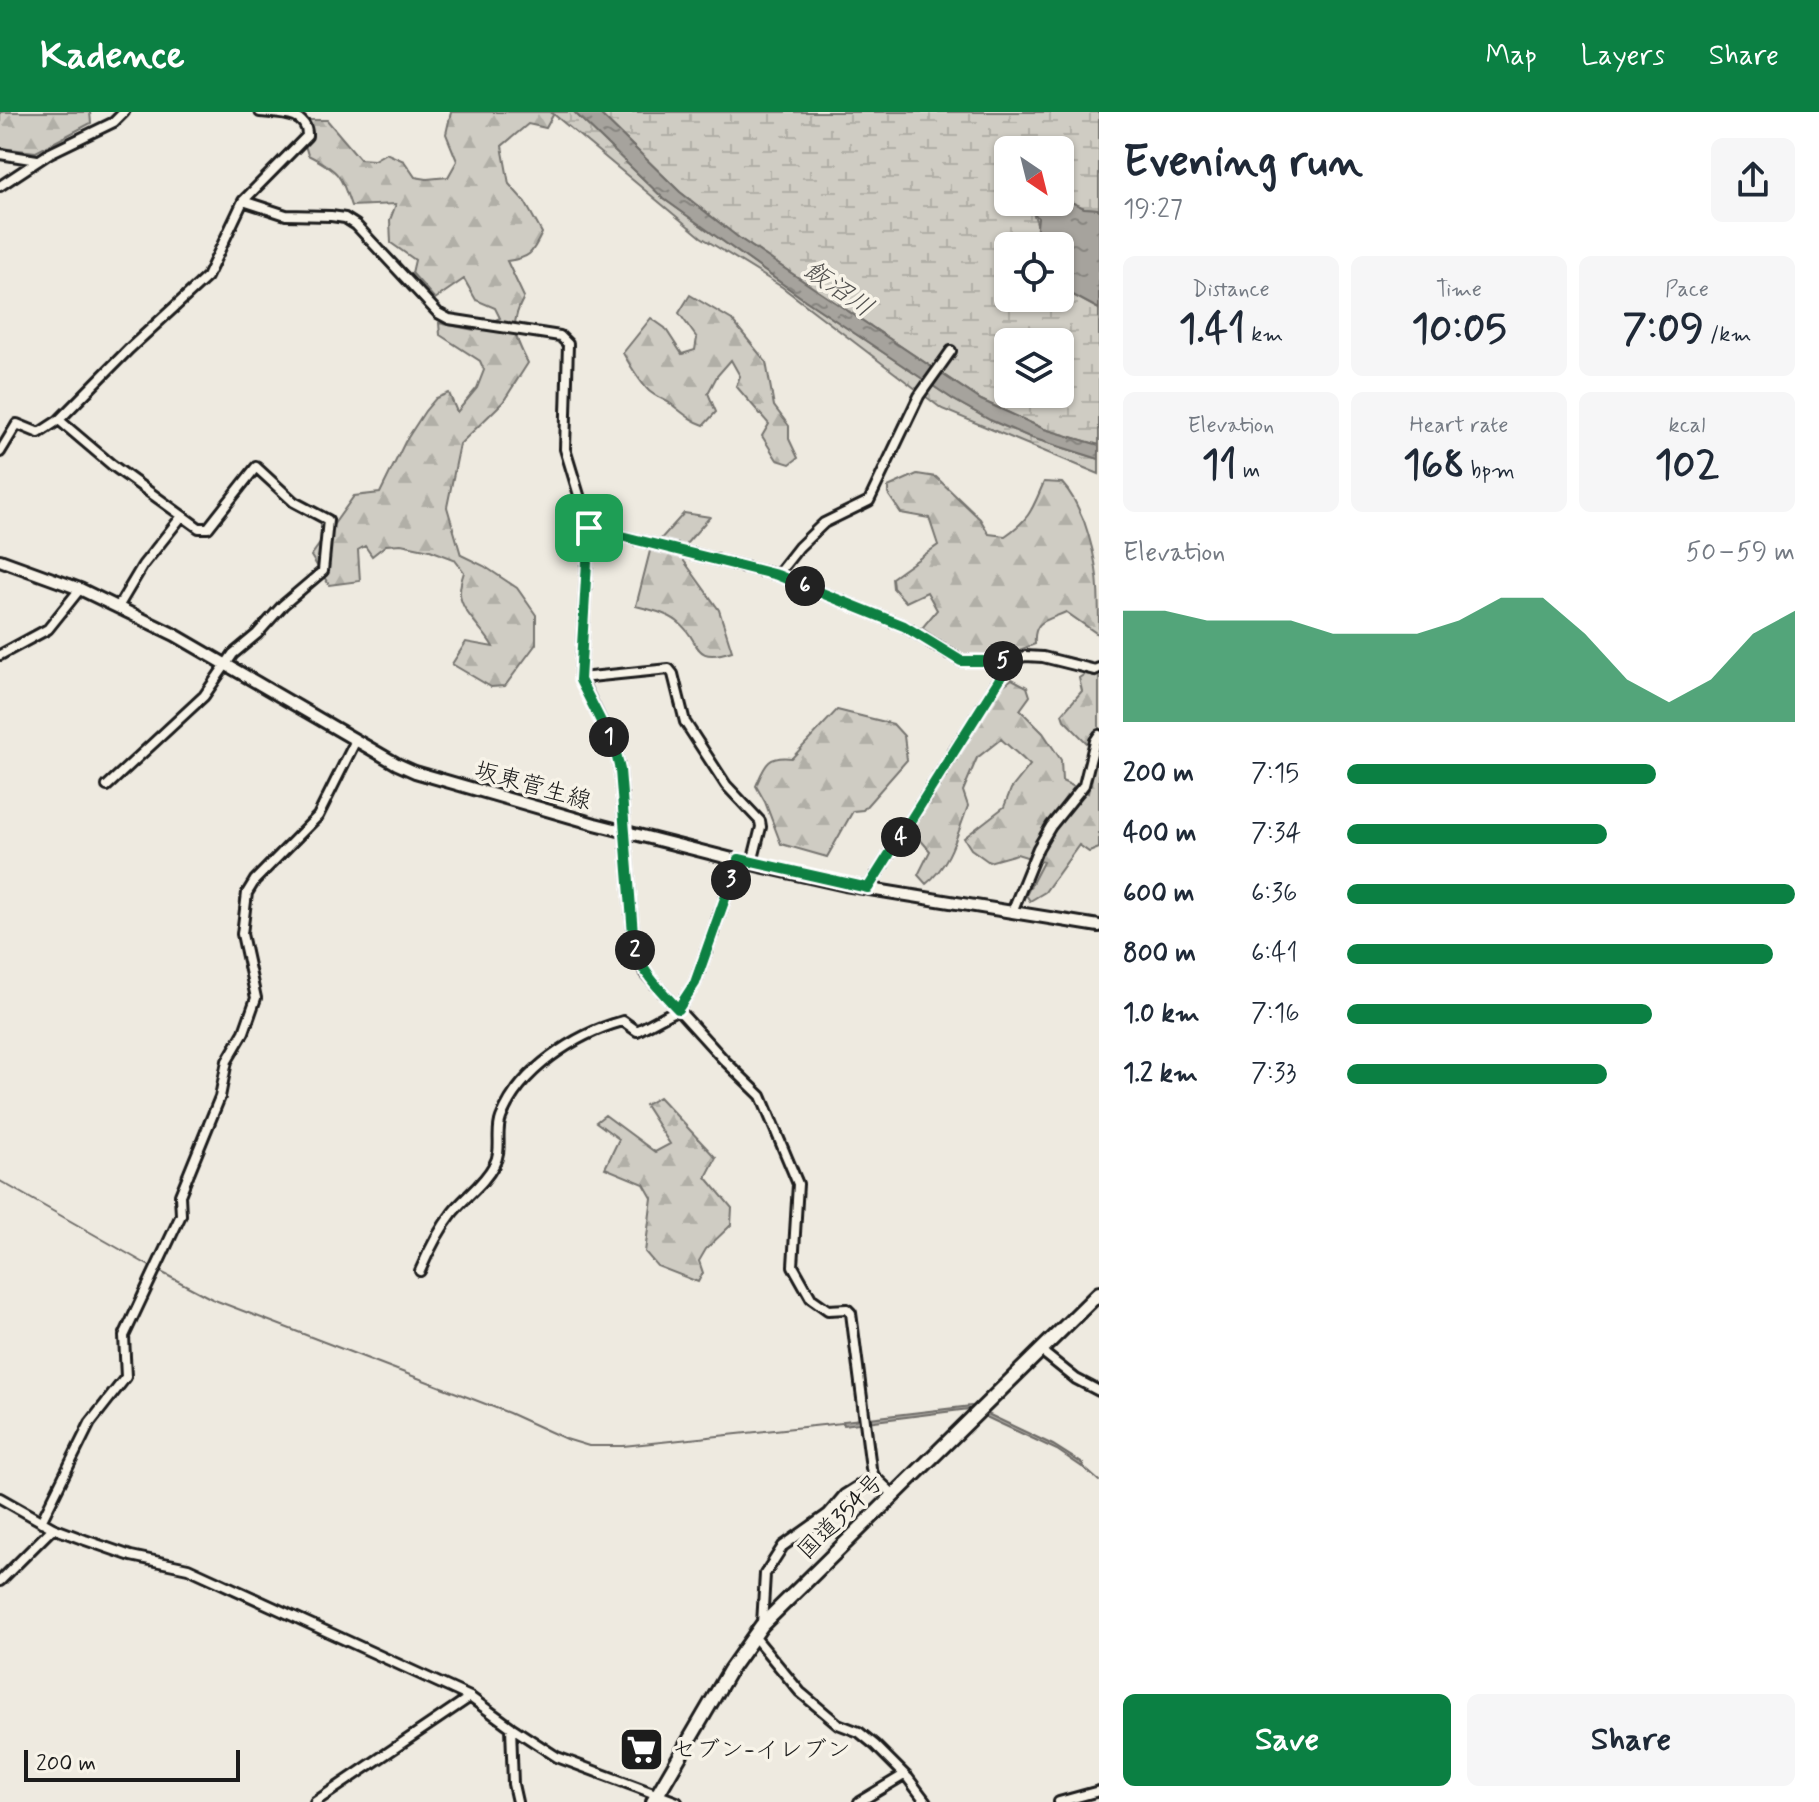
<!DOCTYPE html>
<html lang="en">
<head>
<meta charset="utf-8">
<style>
	:root { --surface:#fff; --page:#f6f6f7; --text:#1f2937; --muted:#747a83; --accent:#0b8043 }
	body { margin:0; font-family:Mynerve,"Klee One",sans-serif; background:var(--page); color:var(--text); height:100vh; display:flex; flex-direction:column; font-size:30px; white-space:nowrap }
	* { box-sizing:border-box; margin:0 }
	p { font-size:26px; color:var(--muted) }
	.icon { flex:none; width:44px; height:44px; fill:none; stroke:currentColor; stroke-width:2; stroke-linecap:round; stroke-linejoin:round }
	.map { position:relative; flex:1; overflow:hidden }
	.details { display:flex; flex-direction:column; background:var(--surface); width:720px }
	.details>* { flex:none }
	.needle { width:52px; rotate:145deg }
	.tools { position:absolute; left:994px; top:24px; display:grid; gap:16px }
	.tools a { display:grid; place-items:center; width:80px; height:80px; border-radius:12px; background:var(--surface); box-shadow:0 2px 6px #0004; font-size:40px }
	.scale { position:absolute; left:24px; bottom:20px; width:216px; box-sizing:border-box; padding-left:8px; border:4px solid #1c1c1c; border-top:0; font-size:22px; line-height:28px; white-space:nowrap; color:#1c1c1c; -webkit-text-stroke:6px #f7f3e8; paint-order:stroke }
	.pin { position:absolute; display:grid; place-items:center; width:68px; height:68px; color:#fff; margin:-34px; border-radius:16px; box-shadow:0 4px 12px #0006 }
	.km { position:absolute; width:40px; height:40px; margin:-20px; border-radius:50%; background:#222; color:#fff; font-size:22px; line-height:40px; text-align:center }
	.round { display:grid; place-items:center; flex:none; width:84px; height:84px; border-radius:12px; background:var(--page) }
	.overview { display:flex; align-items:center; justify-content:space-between; height:136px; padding:0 24px }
	h1 { font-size:44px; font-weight:700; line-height:60px }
	.figures { display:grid; grid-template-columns:repeat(3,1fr); gap:12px; height:136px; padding:8px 24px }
	.figures div { display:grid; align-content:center; border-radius:12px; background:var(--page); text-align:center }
	.figures b { font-size:40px; font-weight:700 }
	.figures small { font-size:22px; font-weight:400 }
	.figures p { font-size:22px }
	.chart { height:224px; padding:16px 24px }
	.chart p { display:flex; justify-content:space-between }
	.chart svg { width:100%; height:144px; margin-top:8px; fill:var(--accent); opacity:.7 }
	.cta { display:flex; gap:16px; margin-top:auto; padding:16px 24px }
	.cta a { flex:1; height:92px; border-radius:12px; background:var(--accent); color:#fff; font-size:32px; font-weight:700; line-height:92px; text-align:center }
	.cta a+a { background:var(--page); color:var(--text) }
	ul { padding:0 24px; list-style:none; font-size:26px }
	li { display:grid; grid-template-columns:128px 96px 1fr; align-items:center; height:60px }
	li i { height:20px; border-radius:10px; background:var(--accent) }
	header { display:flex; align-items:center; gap:48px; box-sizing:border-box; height:112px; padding:0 40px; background:var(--accent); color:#fff }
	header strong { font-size:38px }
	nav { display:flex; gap:44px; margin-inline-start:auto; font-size:28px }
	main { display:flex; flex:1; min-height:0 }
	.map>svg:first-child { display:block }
</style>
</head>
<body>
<header>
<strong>Kadence</strong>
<nav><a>Map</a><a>Layers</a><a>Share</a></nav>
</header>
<main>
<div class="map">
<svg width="1099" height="1690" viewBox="0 0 1099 1690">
	<defs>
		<pattern id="forest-firs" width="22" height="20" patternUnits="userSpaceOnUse" patternTransform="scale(2)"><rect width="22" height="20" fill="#cfccc3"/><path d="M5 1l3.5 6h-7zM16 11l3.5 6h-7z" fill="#b1afa7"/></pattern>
		<pattern id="wetland-marsh" width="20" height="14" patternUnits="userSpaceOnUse" patternTransform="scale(2)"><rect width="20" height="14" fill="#cfccc3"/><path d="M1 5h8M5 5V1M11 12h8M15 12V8" fill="none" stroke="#b1afa7"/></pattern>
		<pattern id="water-ripples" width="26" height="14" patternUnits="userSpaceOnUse" patternTransform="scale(2)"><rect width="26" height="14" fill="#a6a39d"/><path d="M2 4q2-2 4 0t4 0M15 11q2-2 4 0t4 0" fill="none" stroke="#86847f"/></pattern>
	</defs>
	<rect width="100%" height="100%" fill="#eeeae0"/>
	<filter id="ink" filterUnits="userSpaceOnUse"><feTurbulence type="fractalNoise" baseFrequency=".0125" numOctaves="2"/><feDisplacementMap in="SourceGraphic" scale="16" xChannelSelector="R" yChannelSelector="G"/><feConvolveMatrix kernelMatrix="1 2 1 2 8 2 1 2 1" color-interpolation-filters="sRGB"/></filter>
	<g filter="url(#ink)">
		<path fill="url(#forest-firs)" stroke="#767470" stroke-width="2" d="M0,0H90L91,11L36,40L0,36Z
			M451,0H551L553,3L546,16L528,12L502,34L509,72L525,90L542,121C532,142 530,146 507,149L524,185C509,213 514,224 528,251L503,290L460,332L447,395L461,443L484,454L517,476L536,503V532L505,574L491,575L452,552L466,530L493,535C485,518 459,499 460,480C460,474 462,466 464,460L454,447L430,438L401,432L386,433L372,444L365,434L358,438L360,469L329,473L311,444L354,384L380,381L405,330L425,299L436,286L449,281L457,300L477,276L484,258L480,249L440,223L439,211L474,218L500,206L495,196L476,188L464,167L435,187L412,161L415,148L391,131L390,108L396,92L351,94C340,62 339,59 308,43L301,20L308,8H327L360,47L374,48L386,41L404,49L415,65L427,67L448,65L457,49L446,22Z
			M690,183L732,208L766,250L774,294L789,314V327L798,346L790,352L777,348L762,324L769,312L736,274L740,264L731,248L717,264L708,281L716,300L704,313C690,308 683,301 671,292C664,287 656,285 649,279C639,269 630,253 623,241L651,206L665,216L682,242L695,238L697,226L679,201Z
			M917,362L936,365L980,407L989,422L1005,424C1031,406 1032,397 1044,370L1062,371C1073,383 1077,394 1084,409C1099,452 1099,478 1099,523L1066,500C1046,509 1033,508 1035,532L1012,541L960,544L922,516L937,498L927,480L906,490L893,476L892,466L938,433L929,406L901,401L888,382V375Z
			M684,401L710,405L686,432L684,449L719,498L732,539C690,553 702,528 678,510C667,501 651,498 636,494L650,439Z
			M1085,562L1099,565V736L1089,740L1079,733L1045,780L1030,789L1026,783L1043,750L1017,742L989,750L971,737L964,726L1004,695L1011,677L1030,653L1001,627L977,646L963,679L968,694C957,723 950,753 926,772L918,763L930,739L912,718L1001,575L1012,567L1027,575L1030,584L1020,598L1043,621L1061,648L1062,669L1088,681L1096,640L1064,608L1062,602L1082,579L1079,566Z
			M837,598L893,612L904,624L907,648L863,698L853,699L827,745L781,732L765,690L756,674C765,653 767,643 792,646Z
			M659,985L716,1046L706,1065L732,1096L731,1113L706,1137L699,1149L703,1161L698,1170L657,1154L645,1140L652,1086L644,1072L605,1056L619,1027L596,1010L605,1003L655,1040L670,1032L645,993Z"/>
		<path fill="url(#wetland-marsh)" stroke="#767470" stroke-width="2" fill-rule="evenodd" d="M551,0H574L664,87L805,188L954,288L990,308L1032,326L1099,347V362L942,297L782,175L701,125Z
			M598,0H1099V97L1084,96L1060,85V38H1008V90H1029L1028,92C1038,110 1040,113 1035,134H1008V186H1060V176L1099,197V333L1044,317L981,288L739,126L680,80ZM1008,230H1060V282H1008Z"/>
		<path fill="url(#water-ripples)" stroke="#6f6d69" stroke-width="2" d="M574,0H598L680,80L739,126L981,288L1044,317L1099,333V347L1032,326L990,308L954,288L805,188L664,87Z
			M1060,85L1084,96L1099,97V197L1060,176V134H1035L1038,106L1027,92L1060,90Z
			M971,1294L1053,1333L1083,1352L1082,1355L1057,1338L969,1297L844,1313L843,1309Z"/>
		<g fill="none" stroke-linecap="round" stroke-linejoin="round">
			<path stroke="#6f6d69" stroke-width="2" d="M0,1069L153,1156
				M159,1159L212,1187L509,1301L566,1327L589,1334H623L842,1311
				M1082,1354L1099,1369"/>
			<defs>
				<path id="minor" d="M0,42L37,48
					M0,74L50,41L114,10L124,0
					M243,89L286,103L331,104L345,106L356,113L438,201L449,207L560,224L568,232L565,337L589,416L580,566L615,637L620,658L634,834L645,861L724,948L761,984L798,1072L793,1154L811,1186L828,1198L847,1197L851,1201L871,1356L874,1364L893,1382
					M59,308L112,353L199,416H208L256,355L294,390L328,408L323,459L283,493L257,522L233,542L204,584L107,674
					M0,340L17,312L39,321L59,308L129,237L207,165L243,89L307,24C308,0 279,2 260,0
					M589,416L777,463L904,514L961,549H1011L1025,544L1043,545L1095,558L1099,556
					M777,463L799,435L824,411L869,389L919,284L951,239
					M118,495L143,453L182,404
					M0,543L48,517L80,477
					M580,566L669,557L673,562L685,610L726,673L760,709L761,715L752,751
					M868,776L1011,549
					M1012,800L1038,736L1051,714L1084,673L1095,629L1099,623
					M420,1159C429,1138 439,1118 453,1100C466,1084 484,1072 494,1053C503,1037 495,1022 501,1006C519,958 576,922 623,909L637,919L678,897L695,871L739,747
					M1040,1238L1076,1267L1099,1279
					M0,1386L53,1416L85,1428L131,1444L188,1456L470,1585L511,1615L557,1645L677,1690
					M41,1410L90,1311L126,1265L124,1224L181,1103L180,1083L220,985L227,949L244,920L256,886L242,822L247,781L255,768L318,704L356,628
					M0,1469L53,1416
					M762,1512L765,1462L783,1434L828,1402L844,1383L874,1364
					M753,1523L800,1580L838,1612L859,1620L875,1633L908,1666L926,1690
					M511,1615L513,1672L517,1690
					M315,1690L470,1585
					M859,1690L904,1663
					M1059,1690L1099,1679"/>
				<path id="major" d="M0,448L80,477L175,523L397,652L415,660L595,712L760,754L845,773L1099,814"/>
				<path id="highway" d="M653,1690L730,1558L762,1513L1099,1181"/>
			</defs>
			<use href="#minor" stroke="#1c1c1c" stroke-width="14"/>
			<use href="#major" stroke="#1c1c1c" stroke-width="16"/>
			<use href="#highway" stroke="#1c1c1c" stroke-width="18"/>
			<use href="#minor" stroke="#f7f3e8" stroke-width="8"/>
			<use href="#major" stroke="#f7f3e8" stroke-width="10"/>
			<use href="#highway" stroke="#f7f3e8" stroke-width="12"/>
		</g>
	</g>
	<g fill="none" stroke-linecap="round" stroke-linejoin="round" filter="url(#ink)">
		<defs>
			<path id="route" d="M589,416L777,463L904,514L961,549H1011L868,776L739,747L695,871L678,897C659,877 642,861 634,834L620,658L615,637L580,568Z"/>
		</defs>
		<use href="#route" stroke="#fff" stroke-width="16"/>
		<use href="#route" stroke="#0b8043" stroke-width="10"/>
	</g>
	<defs>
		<symbol id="supermarket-square" viewBox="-11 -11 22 22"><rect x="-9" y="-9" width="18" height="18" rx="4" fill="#1c1c1c" stroke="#f7f3e8"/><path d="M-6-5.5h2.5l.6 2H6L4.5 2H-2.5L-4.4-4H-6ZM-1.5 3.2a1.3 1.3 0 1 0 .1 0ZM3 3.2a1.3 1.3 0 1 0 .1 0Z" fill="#fff"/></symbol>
	</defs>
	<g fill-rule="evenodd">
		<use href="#supermarket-square" x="616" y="1612" width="51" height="51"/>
	</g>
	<g text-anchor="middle" stroke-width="7" stroke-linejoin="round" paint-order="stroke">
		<g font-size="24" fill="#1c1c1c" stroke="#f7f3e8">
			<text transform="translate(533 673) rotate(16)" y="8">坂東菅生線</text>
			<text transform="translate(840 1404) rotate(-45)" y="8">国道354号</text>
		</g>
		<g font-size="24" fill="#1c1c1c" stroke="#f7f3e8" text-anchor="start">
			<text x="672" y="1645">セブン-イレブン</text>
		</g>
		<g font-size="26" font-style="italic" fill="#535250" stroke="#f7f3e8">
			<text transform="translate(839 176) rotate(35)" y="9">飯沼川</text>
		</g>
	</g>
</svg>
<div class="tools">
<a><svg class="needle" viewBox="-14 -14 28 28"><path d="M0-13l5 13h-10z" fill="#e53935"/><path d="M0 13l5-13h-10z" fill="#747a83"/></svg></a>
<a><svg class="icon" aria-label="locate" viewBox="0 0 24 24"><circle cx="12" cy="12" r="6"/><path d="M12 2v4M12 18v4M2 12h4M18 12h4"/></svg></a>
<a><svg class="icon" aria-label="layers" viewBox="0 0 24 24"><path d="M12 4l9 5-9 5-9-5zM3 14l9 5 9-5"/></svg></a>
</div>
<div class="scale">200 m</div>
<div class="pin" style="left:589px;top:416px;background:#1e9e55"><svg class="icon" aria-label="arrive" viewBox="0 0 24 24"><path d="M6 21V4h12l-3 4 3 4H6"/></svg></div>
<b class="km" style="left:609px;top:625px">1</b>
<b class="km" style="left:635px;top:838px">2</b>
<b class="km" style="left:731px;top:768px">3</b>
<b class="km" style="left:901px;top:725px">4</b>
<b class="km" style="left:1003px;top:549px">5</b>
<b class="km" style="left:805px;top:474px">6</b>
</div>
<section class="details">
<div class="overview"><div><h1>Evening run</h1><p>19:27</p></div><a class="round"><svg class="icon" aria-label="share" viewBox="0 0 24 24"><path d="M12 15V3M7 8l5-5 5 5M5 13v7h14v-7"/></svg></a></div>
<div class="figures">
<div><p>Distance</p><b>1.41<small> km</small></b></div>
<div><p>Time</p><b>10:05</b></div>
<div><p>Pace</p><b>7:09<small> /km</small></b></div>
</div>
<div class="figures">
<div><p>Elevation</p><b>11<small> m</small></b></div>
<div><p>Heart rate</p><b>168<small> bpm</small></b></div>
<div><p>kcal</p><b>102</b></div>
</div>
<div class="chart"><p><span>Elevation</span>50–59 m</p>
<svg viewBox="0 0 160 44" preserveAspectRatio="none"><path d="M0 44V10L10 10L20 13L30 13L40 13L50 17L60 17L70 17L80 13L90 6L100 6L110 17L120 31L130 38L140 31L150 17L160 10V44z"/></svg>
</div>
<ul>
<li><b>200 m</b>7:15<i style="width:69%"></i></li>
<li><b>400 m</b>7:34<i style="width:58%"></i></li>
<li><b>600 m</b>6:36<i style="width:100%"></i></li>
<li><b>800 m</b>6:41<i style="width:95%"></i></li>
<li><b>1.0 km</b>7:16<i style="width:68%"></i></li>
<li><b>1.2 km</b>7:33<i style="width:58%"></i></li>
</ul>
<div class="cta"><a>Save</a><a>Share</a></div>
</section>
</main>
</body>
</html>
